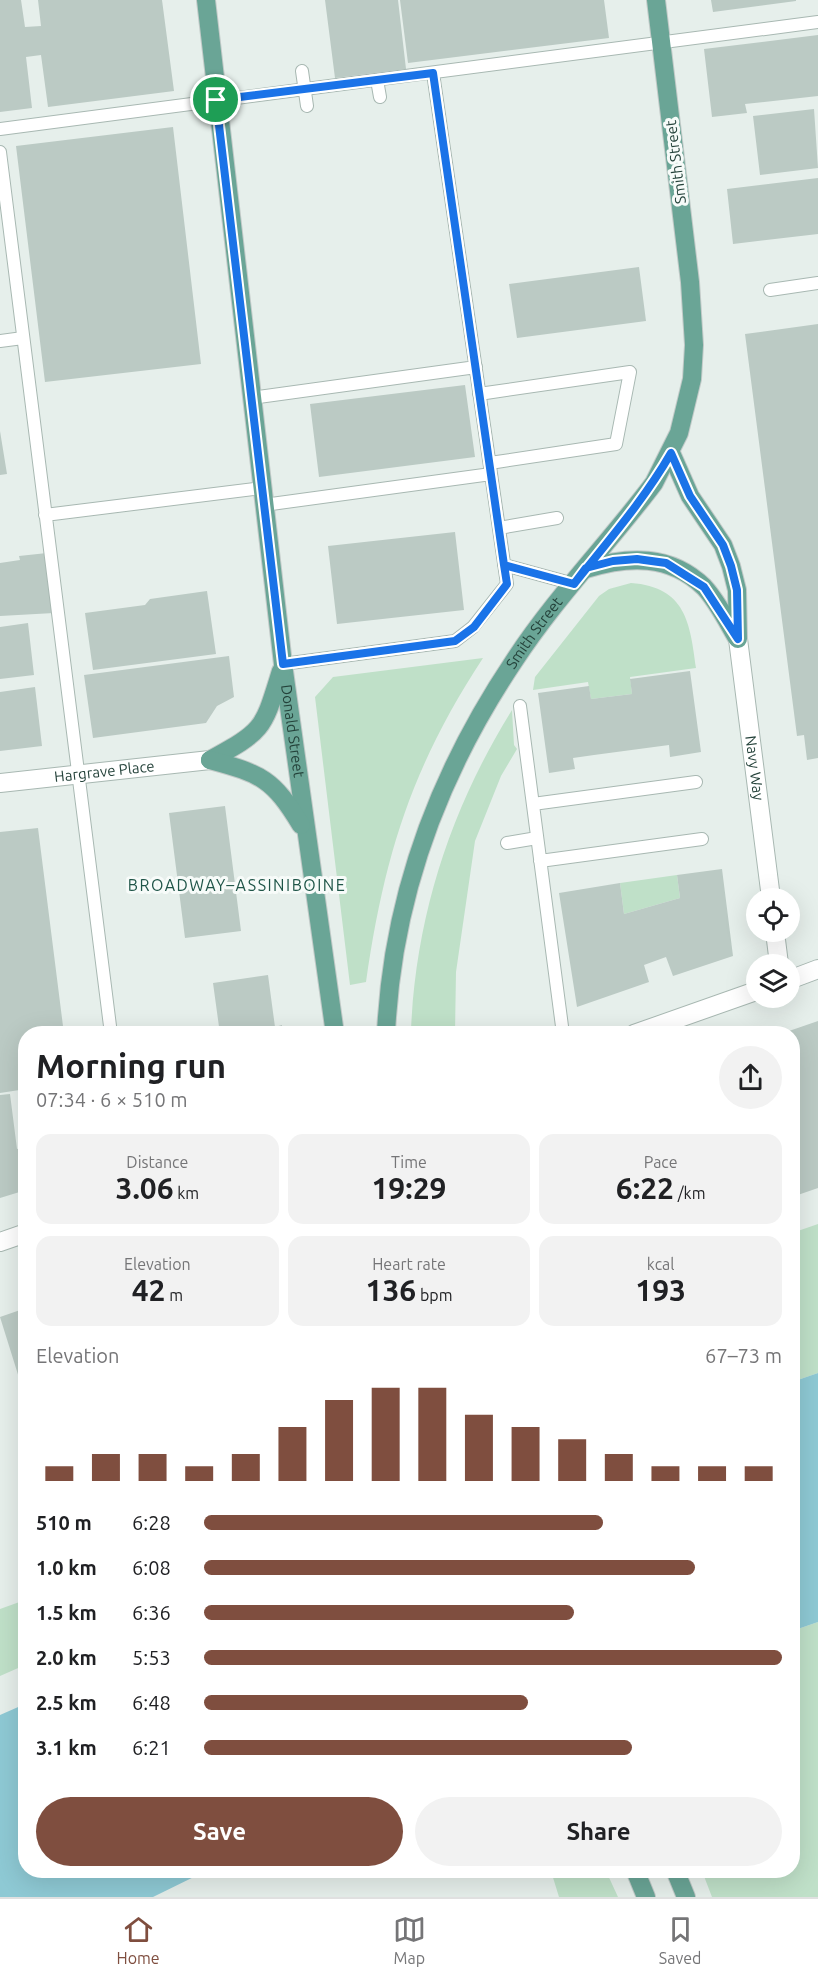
<!DOCTYPE html>
<html lang="en">
<head>
<meta charset="utf-8">
<style>
	:root { --surface:#fff; --page:#f2f2f2; --text:#202124; --muted:#757577; --line:#e0e0e0; --accent:#7f4e3f }
	body { margin:0; font-family:Ubuntu,sans-serif; background:var(--page); color:var(--text); height:100vh; display:flex; flex-direction:column; font-size:22px; white-space:nowrap }
	* { box-sizing:border-box; margin:0 }
	p { font-size:20px; color:var(--muted) }
	.icon { flex:none; width:33px; height:33px; fill:none; stroke:currentColor; stroke-width:2; stroke-linecap:round; stroke-linejoin:round }
	.map { position:relative; flex:1; overflow:hidden }
	.details { position:absolute; left:18px; top:1026px; width:782px; height:852px; display:flex; flex-direction:column; background:var(--surface); border-radius:24px; box-shadow:0 6px 24px #0002 }
	.details>* { flex:none }
	.controls { position:absolute; left:746px; top:888px; display:grid; gap:12px }
	.controls a { display:grid; place-items:center; width:54px; height:54px; border-radius:50%; background:var(--surface); box-shadow:0 6px 24px #0002; font-size:30px }
	.pin { position:absolute; display:grid; place-items:center; width:51px; height:51px; color:#fff; margin:-26px; border:3px solid #fff; border-radius:50%; box-shadow:0 2px 6px #0007 }
	.round { display:grid; place-items:center; flex:none; width:63px; height:63px; border-radius:32px; background:var(--page) }
	.head { display:flex; align-items:center; justify-content:space-between; height:102px; padding:0 18px }
	h1 { font-size:33px; font-weight:700; line-height:45px }
	.stats { display:grid; grid-template-columns:repeat(3,1fr); gap:9px; height:102px; padding:6px 18px }
	.stats div { display:grid; align-content:center; border-radius:15px; background:var(--page); text-align:center }
	.stats b { font-size:30px; font-weight:700 }
	.stats small { font-size:16px; font-weight:400 }
	.stats p { font-size:16px }
	.chart { height:168px; padding:12px 18px }
	.chart p { display:flex; justify-content:space-between }
	.chart svg { width:100%; height:108px; margin-top:6px; stroke:var(--accent); stroke-width:6 }
	.cta { display:flex; gap:12px; margin-top:auto; padding:12px 18px }
	.cta a { flex:1; height:69px; border-radius:36px; background:var(--accent); color:#fff; font-size:24px; font-weight:700; line-height:69px; text-align:center }
	.cta a+a { background:var(--page); color:var(--text) }
	ul { padding:0 18px; list-style:none; font-size:20px }
	li { display:grid; grid-template-columns:96px 72px 1fr; align-items:center; height:45px }
	li i { height:15px; border-radius:8px; background:var(--accent) }
	.tab-bar { display:flex; justify-content:space-around; align-items:center; height:84px; border-top:2px solid var(--line); background:var(--surface); font-size:16px; color:var(--muted) }
	.tab-bar a { display:grid; justify-items:center; gap:3px }
	.tab-bar .on { color:var(--accent) }
	.map>svg:first-child { display:block }
</style>
</head>
<body>
<div class="map">
<svg width="818" height="1897" viewBox="0 0 818 1897">
	<rect width="100%" height="100%" fill="#e6efeb"/>
	<path fill="#bfe0c8" d="M631,583C686,587 690,623 696,668L630,677L632,694L591,699L588,682L533,690L535,677L599,596L609,589Z
		M483,658C412,766 384,856 366,982L350,985L315,697L333,677Z
		M512,710L514,745L517,749L501,776L475,841L456,972L455,1033H422V1029L411,1030C416,915 451,808 512,710Z
		M677,875L680,898L624,914L620,883Z
		M818,1224V1373L792,1382V1233Z
		M25,1600V1665L0,1676V1609Z
		M818,1622V1897H712L702,1871L792,1870V1631Z
		M551,1871H606L618,1897H559Z"/>
	<path fill="#8ec9d4" d="M818,1373V1622L792,1631V1382Z
		M25,1704L26,1870L206,1871L153,1897H0V1715Z"/>
	<path fill="#bbcac4" d="M0,0H21L25,27L41,26L38,0H162L174,91L48,107L41,55L26,57L32,108L0,112Z
		M325,0H398L406,69L335,78Z
		M400,0H604L609,38L408,63Z
		M711,0H796V1L713,12Z
		M818,35V96L745,104L747,113L712,117L704,49Z
		M814,109L818,168L760,175L753,116Z
		M173,127L201,364L45,382L16,146Z
		M818,178V234L733,244L727,189Z
		M639,267L646,321L517,338L509,284Z
		M818,324V758L807,760L804,735L797,736L745,334Z
		M465,385L475,457L319,477L310,404Z
		M0,431L7,474L0,475Z
		M455,532L464,610L337,624L328,546Z
		M47,553L54,613L0,616V563L20,560L19,556Z
		M207,591L216,654L93,670L85,613L145,605L150,599Z
		M28,623L34,675L0,679V627Z
		M229,656L234,697L217,706L206,723L93,738L84,675Z
		M690,671L701,752L670,757L669,745L594,755L573,758L575,769L549,773L538,693L589,686L591,699L632,694L630,679Z
		M35,687L42,746L0,751V692Z
		M225,806L241,931L185,938L169,813Z
		M38,828L64,1034H26V1089L0,1093V832Z
		M722,869L733,956L673,976L666,957L644,965L649,982L577,1007L559,893L620,883L624,914L680,898L677,875Z
		M268,975L275,1027L282,1025V1034H220L213,983Z
		M818,1021V1188L792,1197V1046L794,1045L789,1031Z
		M10,1094L17,1149L26,1147V1190L0,1198V1095Z
		M26,1308V1397H25L0,1317Z"/>
	<g fill="none" stroke-linecap="round" stroke-linejoin="round">
		<defs>
			<path id="lane" d="M302,71L307,106
				M377,80L380,97
				M0,129L818,22
				M0,152L111,1034
				M770,290L818,283
				M0,341L23,338
				M479,394L630,372L616,444L490,463
				M251,398L476,367
				M264,505L491,474
				M45,515L262,488
				M499,528L557,518
				M504,565L574,584
				M283,664L455,641L473,627L507,584L433,73
				M520,706L563,1034
				M533,804L696,782
				M507,843L537,838
				M540,861L702,839"/>
			<g id="street">
				<path id="s1" d="M738,639L771,898"/>
				<path id="s2" d="M0,783L210,760"/>
				<path d="M775,932L779,964"/>
				<path d="M789,980L818,969"/>
				<path d="M634,1034L756,991"/>
				<path d="M0,1242L26,1233"/>
			</g>
			<g id="primary">
				<path id="s3" d="M206,0L283,664L335,1034"/>
				<path d="M671,453L690,496L723,545L731,566L737,590L738,639"/>
				<path d="M586,569C628,556 670,554 704,587C717,601 727,621 737,638"/>
				<path d="M210,760C265,730 263,729 281,671"/>
				<path d="M210,760C262,774 273,779 301,825"/>
				<path id="s4" d="M386,1034C392,898 439,773 514,661C555,598 609,543 654,483L679,433L692,379L694,345L690,282L656,0"/>
				<path d="M635,1870L646,1897"/>
				<path d="M675,1870L686,1897"/>
			</g>
		</defs>
		<use href="#lane" stroke="#a8b8b2" stroke-width="14"/>
		<use href="#street" stroke="#a8b8b2" stroke-width="20"/>
		<use href="#primary" stroke="#c2cac8" stroke-width="20"/>
		<use href="#lane" stroke="#fff" stroke-width="12"/>
		<use href="#street" stroke="#fff" stroke-width="18"/>
		<use href="#primary" stroke="#6aa596" stroke-width="18"/>
	</g>
	<g fill="none" stroke-linecap="round" stroke-linejoin="round">
		<defs>
			<path id="route" d="M216,100L283,664L455,641L474,627L507,584L504,565L574,584L586,568L613,561L637,559L666,563L704,587L738,639L737,590L731,566L723,545L690,496L671,453C644,500 608,541 574,584L504,565L433,73L216,100"/>
		</defs>
		<use href="#route" stroke="#fff" stroke-width="12"/>
		<use href="#route" stroke="#1a73e8" stroke-width="8"/>
	</g>
	<g text-anchor="middle" stroke-width="6" stroke-linejoin="round" paint-order="stroke">
		<g font-size="15" fill="#24423a" stroke="#f7fbf9">
			<text transform="translate(676 162) rotate(-97)" y="5">Smith Street</text>
			<text dy="5" stroke="none"><textPath href="#s4" startOffset="434">Smith Street</textPath></text>
			<text dy="5" stroke="none"><textPath href="#s3" startOffset="736">Donald Street</textPath></text>
			<text dy="5" stroke="none"><textPath href="#s1" startOffset="130">Navy Way</textPath></text>
			<text dy="5" stroke="none"><textPath href="#s2" startOffset="105">Hargrave Place</textPath></text>
		</g>
		<g font-size="16" letter-spacing="1.5" fill="#1f5548" stroke="#f7fbf9">
			<text x="237" y="891">BROADWAY–ASSINIBOINE</text>
		</g>
	</g>
</svg>
<div class="controls">
<a><svg class="icon" aria-label="locate" viewBox="0 0 24 24"><circle cx="12" cy="12" r="6"/><path d="M12 2v4M12 18v4M2 12h4M18 12h4"/></svg></a>
<a><svg class="icon" aria-label="layers" viewBox="0 0 24 24"><path d="M12 4l9 5-9 5-9-5zM3 14l9 5 9-5"/></svg></a>
</div>
<div class="pin" style="left:216px;top:100px;background:#1e9e55"><svg class="icon" aria-label="arrive" viewBox="0 0 24 24"><path d="M6 21V4h12l-3 4 3 4H6"/></svg></div>
<section class="details">
<div class="head"><div><h1>Morning run</h1><p>07:34 · 6 × 510 m</p></div><a class="round"><svg class="icon" aria-label="share" viewBox="0 0 24 24"><path d="M12 15V3M7 8l5-5 5 5M5 13v7h14v-7"/></svg></a></div>
<div class="stats">
<div><p>Distance</p><b>3.06<small> km</small></b></div>
<div><p>Time</p><b>19:29</b></div>
<div><p>Pace</p><b>6:22<small> /km</small></b></div>
</div>
<div class="stats">
<div><p>Elevation</p><b>42<small> m</small></b></div>
<div><p>Heart rate</p><b>136<small> bpm</small></b></div>
<div><p>kcal</p><b>193</b></div>
</div>
<div class="chart"><p><span>Elevation</span>67–73 m</p>
<svg viewBox="0 0 160 44" preserveAspectRatio="none"><path d="M5 44V38M15 44V33M25 44V33M35 44V38M45 44V33M55 44V22M65 44V11M75 44V6M85 44V6M95 44V17M105 44V22M115 44V27M125 44V33M135 44V38M145 44V38M155 44V38"/></svg>
</div>
<ul>
<li><b>510 m</b>6:28<i style="width:69%"></i></li>
<li><b>1.0 km</b>6:08<i style="width:85%"></i></li>
<li><b>1.5 km</b>6:36<i style="width:64%"></i></li>
<li><b>2.0 km</b>5:53<i style="width:100%"></i></li>
<li><b>2.5 km</b>6:48<i style="width:56%"></i></li>
<li><b>3.1 km</b>6:21<i style="width:74%"></i></li>
</ul>
<div class="cta"><a>Save</a><a>Share</a></div>
</section>
</div>
<nav class="tab-bar">
<a class="on"><svg class="icon" aria-label="home" viewBox="0 0 24 24"><path d="M3 11l9-7 9 7M6 9v11h12V9"/></svg>Home</a>
<a><svg class="icon" aria-label="map" viewBox="0 0 24 24"><path d="M3 6l6-2 6 2 6-2v14l-6 2-6-2-6 2zM9 4v14M15 6v14"/></svg>Map</a>
<a><svg class="icon" aria-label="saved" viewBox="0 0 24 24"><path d="M7 4h10v16l-5-4-5 4z"/></svg>Saved</a>
</nav>
</body>
</html>
